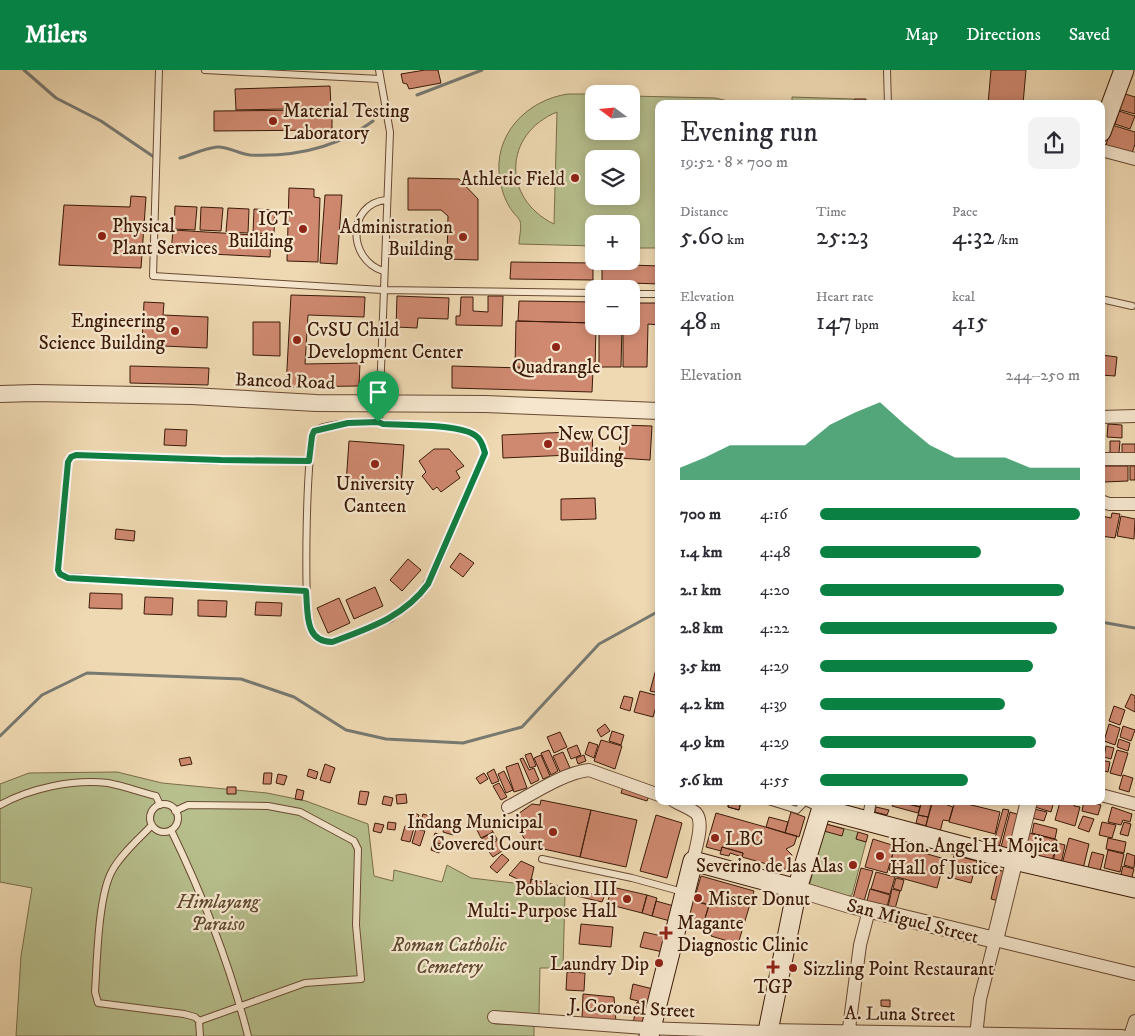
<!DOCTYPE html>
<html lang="en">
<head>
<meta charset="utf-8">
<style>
	:root { --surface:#fff; --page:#f2f2f3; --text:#2b2b33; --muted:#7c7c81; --accent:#0b8043 }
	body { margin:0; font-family:"IM FELL DW Pica",serif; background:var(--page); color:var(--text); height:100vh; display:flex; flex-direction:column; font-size:19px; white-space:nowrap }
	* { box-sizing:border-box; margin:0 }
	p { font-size:16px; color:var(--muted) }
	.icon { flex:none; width:28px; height:28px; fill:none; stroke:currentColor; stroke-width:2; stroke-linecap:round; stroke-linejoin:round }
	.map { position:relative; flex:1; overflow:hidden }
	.drawer { position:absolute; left:655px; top:30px; width:450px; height:705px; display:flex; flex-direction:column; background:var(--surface); border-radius:10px; box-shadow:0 2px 12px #0003 }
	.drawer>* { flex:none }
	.needle { width:32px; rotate:286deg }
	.buttons { position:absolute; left:585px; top:15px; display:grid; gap:10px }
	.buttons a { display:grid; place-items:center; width:55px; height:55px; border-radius:10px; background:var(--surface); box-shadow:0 2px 12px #0003; font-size:25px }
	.pin { position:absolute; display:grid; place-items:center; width:42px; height:42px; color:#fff; margin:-51px -21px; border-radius:50% 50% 50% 0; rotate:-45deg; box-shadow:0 0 5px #0007 }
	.pin .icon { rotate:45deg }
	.round { display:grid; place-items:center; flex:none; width:52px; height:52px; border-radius:10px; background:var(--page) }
	.summary { display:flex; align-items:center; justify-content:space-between; height:85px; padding:0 25px }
	h1 { font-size:28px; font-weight:600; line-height:38px }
	.stats { display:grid; grid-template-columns:repeat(3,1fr); gap:8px; height:85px; padding:5px 25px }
	.stats div { display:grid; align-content:center }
	.stats b { font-size:25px; font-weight:600 }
	.stats small { font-size:14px; font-weight:400 }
	.stats p { font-size:14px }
	.chart { height:140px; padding:10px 25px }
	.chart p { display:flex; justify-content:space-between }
	.chart svg { width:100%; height:90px; margin-top:5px; fill:var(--accent); opacity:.7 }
	ul { padding:0 25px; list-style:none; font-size:16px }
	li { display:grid; grid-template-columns:80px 60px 1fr; align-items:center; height:38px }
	li i { height:12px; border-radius:6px; background:var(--accent) }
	header { display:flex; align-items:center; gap:30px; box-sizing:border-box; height:70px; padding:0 25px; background:var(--accent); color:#fff }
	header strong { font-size:24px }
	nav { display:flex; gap:28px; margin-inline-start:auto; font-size:18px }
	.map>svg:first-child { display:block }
</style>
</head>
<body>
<header>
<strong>Milers</strong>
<nav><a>Map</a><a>Directions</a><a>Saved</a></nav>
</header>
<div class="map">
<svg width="1135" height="966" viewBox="0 0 1135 966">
	<rect width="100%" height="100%" fill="#efd9b2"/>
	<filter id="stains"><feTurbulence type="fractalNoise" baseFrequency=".004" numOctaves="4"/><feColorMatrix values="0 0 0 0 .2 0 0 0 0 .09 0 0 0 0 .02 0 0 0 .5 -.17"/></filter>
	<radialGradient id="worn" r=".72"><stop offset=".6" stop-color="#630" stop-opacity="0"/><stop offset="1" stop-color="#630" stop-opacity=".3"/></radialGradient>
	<path fill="#b7bf8d" stroke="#7a6d4b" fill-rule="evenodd" d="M568,24H594V61H631V26L715,28L741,34H659V178H631V154H594V176L519,174C519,168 522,157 520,151C519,148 515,145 513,142C506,133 502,122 500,110C492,66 526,30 568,24ZM557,42L554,154C502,129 503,64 557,42ZM594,89H631V126H594Z
		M792,27L853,29V34H792Z
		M117,702L162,713L267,723L306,731L368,754L374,806L393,811L394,800L442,812L447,795L471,808L530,815L565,823L563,898H540L539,944L493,943L495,954H534V966H16L21,886L32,818L0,812V714L29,703Z
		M826,754L858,762L856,769L866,772L852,825L847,827L809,817Z"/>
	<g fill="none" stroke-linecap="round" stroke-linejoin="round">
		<path stroke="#777971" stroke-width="3" d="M24,0L56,28L101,51L154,87
			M417,25L482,0
			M180,88C191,85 205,78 217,77C227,76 239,84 250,85C295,87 337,78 373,51
			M1101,552L1135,558
			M0,666L42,625L87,603L241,609L294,627L346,660L386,669L463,673L522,657L599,574L659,541"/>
	</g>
	<path fill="#cf8970" stroke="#3c1b09" d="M425,0H438L441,13L409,19L407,14L403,13L401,4Z
		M991,0H1026L1023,34H988Z
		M330,16L331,38L236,40L235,19Z
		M1122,23L1135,27V44L1117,39Z
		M854,29H866L865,34H854Z
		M332,40V60L214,61V41Z
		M1119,41L1135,46L1130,59L1115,54Z
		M1112,55L1135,62V74L1131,86L1105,78Z
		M408,108L459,109L478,129V190L447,189L448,146L441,140H408Z
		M289,118L314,119V127L320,128L318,192L287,191Z
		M325,125H342L337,194L320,193Z
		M131,126L146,127L141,198L59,195L64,135L130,137Z
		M175,136L197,137L195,160L174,159Z
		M201,137L223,138L221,161L200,160Z
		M228,138L249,139L248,163L226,162Z
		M254,139L275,140L274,164L253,163Z
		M173,160L271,166L270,187L171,182Z
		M511,192L593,193V210L510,209Z
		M602,194L659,196V214L602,212Z
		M291,225L365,227L364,247L308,245L305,294L360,293L359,316L286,317Z
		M397,226L449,228L448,249L418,248L417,258L396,257Z
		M488,226H503L502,256L456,255V246H460L461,227H473V241L488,242Z
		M519,231L594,232V253L518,251Z
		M144,232L164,233L163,245L208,247L207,278L142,275Z
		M631,233H659V255L648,254L647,297H623V256H631Z
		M516,251L594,253V256H596L595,299L515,297Z
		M253,252H280V286L253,285Z
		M599,256H622L621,297H599Z
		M1102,285L1117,287L1115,306L1101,305Z
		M130,296L209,298L208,315L130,313Z
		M452,296L593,300L592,322L452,318Z
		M363,310H377V327H363Z
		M1108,354L1122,355V368L1107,367Z
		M621,355L652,356L650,390L619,388Z
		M165,359L187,360L186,376L164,375Z
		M592,361L593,384L503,388L502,365Z
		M349,371L404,375L401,417L346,414Z
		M1110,371H1120L1119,383H1110Z
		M1122,374H1135V384H1122Z
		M434,379H449L464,396L456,401L460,408L441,422L437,417L433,420L422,406L426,402L419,391Z
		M1104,396H1128V411L1104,412Z
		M1130,396H1135V410H1130Z
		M595,428L596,449L561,450V429Z
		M1112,443L1120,444L1115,468L1101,466L1102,446L1111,448Z
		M1121,446L1135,449L1134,469L1117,466Z
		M116,459L135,461L134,471L115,469Z
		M460,483L474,493L463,507L450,497Z
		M408,489L421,500L402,521L390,510Z
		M375,517L383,536L354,549L346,530Z
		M90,523L122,524V539L89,538Z
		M145,527L173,528L172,545L144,544Z
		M339,528L350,553L328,563L317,538Z
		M198,530L227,531L226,547L198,546Z
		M256,532L282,533L281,546L255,545Z
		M659,588V623L650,621Z
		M640,621L659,626L653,647L634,642Z
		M1131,624L1135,626V642L1125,637Z
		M624,626L633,628L630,641L620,638Z
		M1114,636L1125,640L1120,655L1109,651Z
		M605,654L610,661L601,667L597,660Z
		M1109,654L1120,658L1115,675L1104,671Z
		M1123,656L1135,660L1131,671L1120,667Z
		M612,661L624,665L621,675L609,671Z
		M560,662L567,677L554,683L547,667Z
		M1119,669L1130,673L1128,681L1117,677Z
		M601,670L622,676L615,699L594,691Z
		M589,672L598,675L594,688L585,684Z
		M577,675L581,685L571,689L567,679Z
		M1106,676L1114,678L1111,689L1104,687Z
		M549,680L558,701L551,705L541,683Z
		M1117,680L1128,683L1121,706L1110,703Z
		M563,682L570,698L560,702L553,686Z
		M531,683L536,696L530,698L525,685Z
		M541,685L550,706L543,709L534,688Z
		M584,685L586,691L578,694L576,688Z
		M190,687L192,694L181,696L179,689Z
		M523,688L529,700L534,698L539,710L531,714L520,689Z
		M1101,690L1110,692L1108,702L1101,700Z
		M518,693L527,718L514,722L506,697Z
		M325,694L335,698L330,713L320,710Z
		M309,699L318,702L316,709L307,706Z
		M494,699L499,711L492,714L487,703Z
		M504,701L513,720L506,723L498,704Z
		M264,703H272L271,714H263Z
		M484,703L488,709L480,714L476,708Z
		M278,704L287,706L284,715L276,713Z
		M1123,705L1133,708L1129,722L1119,719Z
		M499,713L507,727L501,730L493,716Z
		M624,714L650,723L647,731L621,723Z
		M227,717H236V724H227Z
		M297,719L304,721L302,730L295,729Z
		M360,721L369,722L366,735L358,734Z
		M406,724L407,733L397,734L396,725Z
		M384,726L393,728L391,736L382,734Z
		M541,730L591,740L580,787L530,776L531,772L525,770L516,754L518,744L532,734L540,735Z
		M729,731H741L739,740L728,737Z
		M729,731H741L739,740L728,737Z
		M894,731L920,737L918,743L892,736Z
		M899,731H922L920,737Z
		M922,731H932L928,747L918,745Z
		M933,731H948L947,735L953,737L949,751L943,750L940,762L925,758Z
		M955,731L1000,742L995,764L949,752Z
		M1036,731H1054L1051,742L1035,737Z
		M1067,731H1076L1074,736L1080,737L1075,756L1055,750L1060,732L1066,733Z
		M1084,731L1101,735L1098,745L1082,741Z
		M876,737L889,740L887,745L875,742Z
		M1112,737L1132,744L1130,752L1123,750L1121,755L1108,752Z
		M1003,739L1009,740L999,777L993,775Z
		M1034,739L1047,742L1044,751L1032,748Z
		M591,740L637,750L626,797L580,787Z
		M412,742L419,745L416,754L409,752Z
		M791,742L805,747L799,767L785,763Z
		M1010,742L1020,745L1011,780L1001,777Z
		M716,743L797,766L794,775L786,779L792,785L788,800L742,787L743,783L722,777L721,781L706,777Z
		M423,744L430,746L427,756L420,754Z
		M656,745L682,753L667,808L640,801Z
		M918,745L928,747L926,756L916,753Z
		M1083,746L1094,749L1089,762L1078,758Z
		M769,747L788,752L785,763L766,757Z
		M487,749L493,762L481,768L475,756Z
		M388,752L396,753L395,760L387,759Z
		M1102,752L1116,755L1112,768L1099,765Z
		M1124,752L1131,754L1128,766L1120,764Z
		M375,753L384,755L381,763L373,761Z
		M1034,753L1057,759L1055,769L1032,763Z
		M445,754L456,757L453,765L443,762Z
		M826,754L844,759L842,766L824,761Z
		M405,756L414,758L410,772L401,770Z
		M416,759L425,761L420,776L412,773Z
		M493,762L497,769L485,775L481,769Z
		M858,762L868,765L866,772L856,769Z
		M435,763L443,766L441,774L432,772Z
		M1029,763L1057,770L1055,778L1027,771Z
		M1069,768L1089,774L1083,799L1062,794Z
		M1108,768L1126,772L1124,783L1106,779Z
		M499,769L505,779L493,787L486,778Z
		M873,769L895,776L887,803L865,797Z
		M1025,772L1055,780L1052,791L1022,784Z
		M433,773L441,776L439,783L431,780Z
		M1057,773L1065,775L1061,794L1053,792Z
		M895,775L945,789L937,818L890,805L891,801L889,800Z
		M722,777L743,783L742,787L730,783L729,786L720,784Z
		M1108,780L1124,784L1120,802L1104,798Z
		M1092,782L1104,785L1099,805L1087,801Z
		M1127,783L1135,786L1134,798L1124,795Z
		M502,784L509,790L497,803L490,797Z
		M954,785L977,791L971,813L949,807Z
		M521,791L534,797L530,815L509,805Z
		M1123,796L1134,799L1131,811L1120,808Z
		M861,798L873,801L864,831L853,828Z
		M998,800L1006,802L999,831L991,829Z
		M876,802L895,807L890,824L871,819Z
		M701,806L754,821L738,874L711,866L714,858L703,855L709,835L694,830Z
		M896,808L904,810L901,821L893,818Z
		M531,809L604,827L602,832L530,815Z
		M612,817L647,825L642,843L607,834Z
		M870,819L890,825L887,837L867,831Z
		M892,819L900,821L895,839L888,837Z
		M647,825L657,828L652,846L642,843Z
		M656,831L674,836L670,851L652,846Z
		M692,831L709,835L703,855L687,851Z
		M581,854L613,857L611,877L579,874Z
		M644,862L666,867L663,882L640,877Z
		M567,902L585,903L584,921L566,920Z
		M633,914L653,919L650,934L630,929Z
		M583,924L614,927L616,952L582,949Z
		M881,930H890V937L881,936Z
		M637,932L650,934L644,956L633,954Z"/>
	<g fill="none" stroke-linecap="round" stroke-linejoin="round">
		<defs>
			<path id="service" d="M159,0L153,206L382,220L594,223
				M205,0L380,9
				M887,0L888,34
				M383,201C347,189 347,134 386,130
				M631,224H659
				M1101,229L1132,236
				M379,351C367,352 323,353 315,361C306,369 304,534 309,554C311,567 320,573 332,572L390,549L419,526L436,498L485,383C483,377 482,370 476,366C462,354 404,355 383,353L379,351L390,62L379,0
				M306,521L68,507L60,504L58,499L68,391L71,387L76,385L221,391H309
				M768,731L797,740L805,732L821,739
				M150 748a14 14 0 1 1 28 0a14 14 0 1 1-28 0Z
				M0,735C31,718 73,709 108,713C124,716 140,722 156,726L160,735
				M152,755C139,769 121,784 112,801C98,826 97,892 95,922L98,933L184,944L195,947L199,951L305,913L361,909L356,855L358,779L354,771L300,742L268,736L188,735L175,741
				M171,760C203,826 230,895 248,966
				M542,789L632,808L683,822
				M199,951L200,966"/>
			<path id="pedestrian" d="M867,752L871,731"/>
			<path id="minor" d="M1101,80L1135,89
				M1101,347L1135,346
				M1101,389H1135
				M1101,431L1109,434H1135
				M1101,725L1135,734
				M674,731C681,735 690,738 696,743C705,753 695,779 693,791
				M508,737C531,725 563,703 589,700L659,725
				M494,947L645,958L764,962L768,960L1122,966
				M848,966L860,875L869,840
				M976,966L980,929L995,870L1135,904
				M1130,966L1135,951"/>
			<path id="tertiary" d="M0,324L35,323L192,326L316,333L485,334L659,341
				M797,819L850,835L995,870L1029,731"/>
			<path id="secondary" d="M1101,62L1124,0
				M822,739L1014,790L1135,818
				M649,966L693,791L797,819
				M767,966L797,819L824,731"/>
		</defs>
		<use href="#service" stroke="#694a33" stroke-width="8"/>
		<use href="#pedestrian" stroke="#694a33" stroke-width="12"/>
		<use href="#minor" stroke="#694a33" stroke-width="14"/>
		<use href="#tertiary" stroke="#694a33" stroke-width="18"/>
		<use href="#secondary" stroke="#3c1b09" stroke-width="21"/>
		<use href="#service" stroke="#f5e6cd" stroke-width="6"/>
		<use href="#pedestrian" stroke="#f5e6cd" stroke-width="10"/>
		<use href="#minor" stroke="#f5e6cd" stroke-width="12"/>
		<use href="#tertiary" stroke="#f5e6cd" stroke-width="16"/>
		<use href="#secondary" stroke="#f5e6cd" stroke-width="19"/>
	</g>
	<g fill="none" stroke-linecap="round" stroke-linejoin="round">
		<defs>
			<path id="route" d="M378,352L383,354C404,355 462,354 476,366C482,370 483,377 485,383L428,514C404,547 369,558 332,572C304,572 308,542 306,521L68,508L60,504L58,500L68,392L71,387L76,385L221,390L309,391L312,366L314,361L348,353Z"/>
		</defs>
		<use href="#route" stroke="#fff" stroke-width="10"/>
		<use href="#route" stroke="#0b8043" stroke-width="6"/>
	</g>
	<g fill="#8f2418" stroke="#f5e6cd" stroke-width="2">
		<circle cx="273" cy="51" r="5"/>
		<circle cx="575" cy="108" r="5"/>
		<circle cx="303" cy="159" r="5"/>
		<circle cx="102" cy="166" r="5"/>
		<circle cx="463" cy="167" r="5"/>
		<circle cx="175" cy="261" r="5"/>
		<circle cx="297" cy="270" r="5"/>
		<circle cx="556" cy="277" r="5"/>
		<circle cx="548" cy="374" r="5"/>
		<circle cx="375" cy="394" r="5"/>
		<circle cx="553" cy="762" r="5"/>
		<circle cx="715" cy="768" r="5"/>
		<circle cx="880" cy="786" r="5"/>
		<circle cx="853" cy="795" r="5"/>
		<circle cx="698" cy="828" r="5"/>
		<circle cx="627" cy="829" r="5"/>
		<path d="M663.5 855.5h5v5h5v5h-5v5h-5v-5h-5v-5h5z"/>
		<circle cx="659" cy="893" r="5"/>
		<path d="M770.5 889.5h5v5h5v5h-5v5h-5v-5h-5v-5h5z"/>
		<circle cx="793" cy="898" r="5"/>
	</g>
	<g text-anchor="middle" stroke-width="4.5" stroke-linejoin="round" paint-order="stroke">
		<g font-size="19" fill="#3c1b09" stroke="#f5e6cd" text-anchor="start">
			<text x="283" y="47">Material Testing<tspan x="283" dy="22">Laboratory</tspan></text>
			<text x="565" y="115" text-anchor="end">Athletic Field</text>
			<text x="293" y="155" text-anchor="end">ICT<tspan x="293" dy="22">Building</tspan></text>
			<text x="112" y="162">Physical<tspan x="112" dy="22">Plant Services</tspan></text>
			<text x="453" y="163" text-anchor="end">Administration<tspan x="453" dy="22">Building</tspan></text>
			<text x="165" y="257" text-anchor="end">Engineering<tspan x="165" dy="22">Science Building</tspan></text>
			<text x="307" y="266">CvSU Child<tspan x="307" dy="22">Development Center</tspan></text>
			<text x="556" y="303" text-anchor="middle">Quadrangle</text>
			<text x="558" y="370">New CCJ<tspan x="558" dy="22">Building</tspan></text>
			<text x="375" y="420" text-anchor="middle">University<tspan x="375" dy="22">Canteen</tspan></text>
			<text x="543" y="758" text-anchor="end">Indang Municipal<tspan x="543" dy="22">Covered Court</tspan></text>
			<text x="725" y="775">LBC</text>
			<text x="890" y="782">Hon. Angel H. Mojica<tspan x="890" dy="22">Hall of Justice</tspan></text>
			<text x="843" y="802" text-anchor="end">Severino de las Alas</text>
			<text x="617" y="825" text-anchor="end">Poblacion III<tspan x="617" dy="22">Multi-Purpose Hall</tspan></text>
			<text x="708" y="835">Mister Donut</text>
			<text x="677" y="859">Magante<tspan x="677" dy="22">Diagnostic Clinic</tspan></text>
			<text x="649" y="900" text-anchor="end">Laundry Dip</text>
			<text x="803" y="905">Sizzling Point Restaurant</text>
			<text x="773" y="923" text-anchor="middle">TGP</text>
		</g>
		<g font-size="19" fill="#3c1b09" stroke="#f5e6cd">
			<text transform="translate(285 310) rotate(2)" y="7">Bancod Road</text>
			<text transform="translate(913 850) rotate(14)" y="7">San Miguel Street</text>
			<text transform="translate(632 937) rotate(3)" y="7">J. Coronel Street</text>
			<text transform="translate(900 943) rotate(1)" y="7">A. Luna Street</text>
		</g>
		<g font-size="19" font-style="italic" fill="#614c31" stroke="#f5e6cd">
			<text x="218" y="838">Himlayang<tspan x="218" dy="22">Paraiso</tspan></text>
			<text x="449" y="881">Roman Catholic<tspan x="449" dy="22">Cemetery</tspan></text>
		</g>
	</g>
	<rect width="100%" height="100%" filter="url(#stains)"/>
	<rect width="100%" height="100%" fill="url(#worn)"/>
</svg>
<div class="buttons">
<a><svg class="needle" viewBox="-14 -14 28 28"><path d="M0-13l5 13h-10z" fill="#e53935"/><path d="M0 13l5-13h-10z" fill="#7c7c81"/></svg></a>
<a><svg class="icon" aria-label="layers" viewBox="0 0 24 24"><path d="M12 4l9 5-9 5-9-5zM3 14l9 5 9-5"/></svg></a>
<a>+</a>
<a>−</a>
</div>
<div class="pin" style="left:378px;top:352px;background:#1e9e55"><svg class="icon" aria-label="arrive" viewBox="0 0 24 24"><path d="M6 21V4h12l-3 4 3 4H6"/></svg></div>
<section class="drawer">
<div class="summary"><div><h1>Evening run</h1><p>19:52 · 8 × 700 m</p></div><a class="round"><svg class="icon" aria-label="share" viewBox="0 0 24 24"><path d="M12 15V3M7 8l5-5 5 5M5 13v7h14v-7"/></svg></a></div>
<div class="stats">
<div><p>Distance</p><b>5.60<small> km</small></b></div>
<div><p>Time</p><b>25:23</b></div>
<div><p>Pace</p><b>4:32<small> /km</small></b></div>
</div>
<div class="stats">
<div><p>Elevation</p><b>48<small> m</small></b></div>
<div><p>Heart rate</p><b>147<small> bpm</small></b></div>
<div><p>kcal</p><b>415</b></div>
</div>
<div class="chart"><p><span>Elevation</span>244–250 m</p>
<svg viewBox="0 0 160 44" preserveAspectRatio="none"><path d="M0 44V38L10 33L20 27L30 27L40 27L50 27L60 17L70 11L80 6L90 17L100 27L110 33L120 33L130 33L140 38L150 38L160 38V44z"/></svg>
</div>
<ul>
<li><b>700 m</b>4:16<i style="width:100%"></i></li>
<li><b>1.4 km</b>4:48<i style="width:62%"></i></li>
<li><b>2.1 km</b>4:20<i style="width:94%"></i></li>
<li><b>2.8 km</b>4:22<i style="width:91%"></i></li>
<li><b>3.5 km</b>4:29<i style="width:82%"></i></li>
<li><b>4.2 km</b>4:39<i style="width:71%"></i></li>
<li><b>4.9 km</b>4:29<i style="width:83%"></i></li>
<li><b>5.6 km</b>4:55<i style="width:57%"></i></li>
</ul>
</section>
</div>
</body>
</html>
